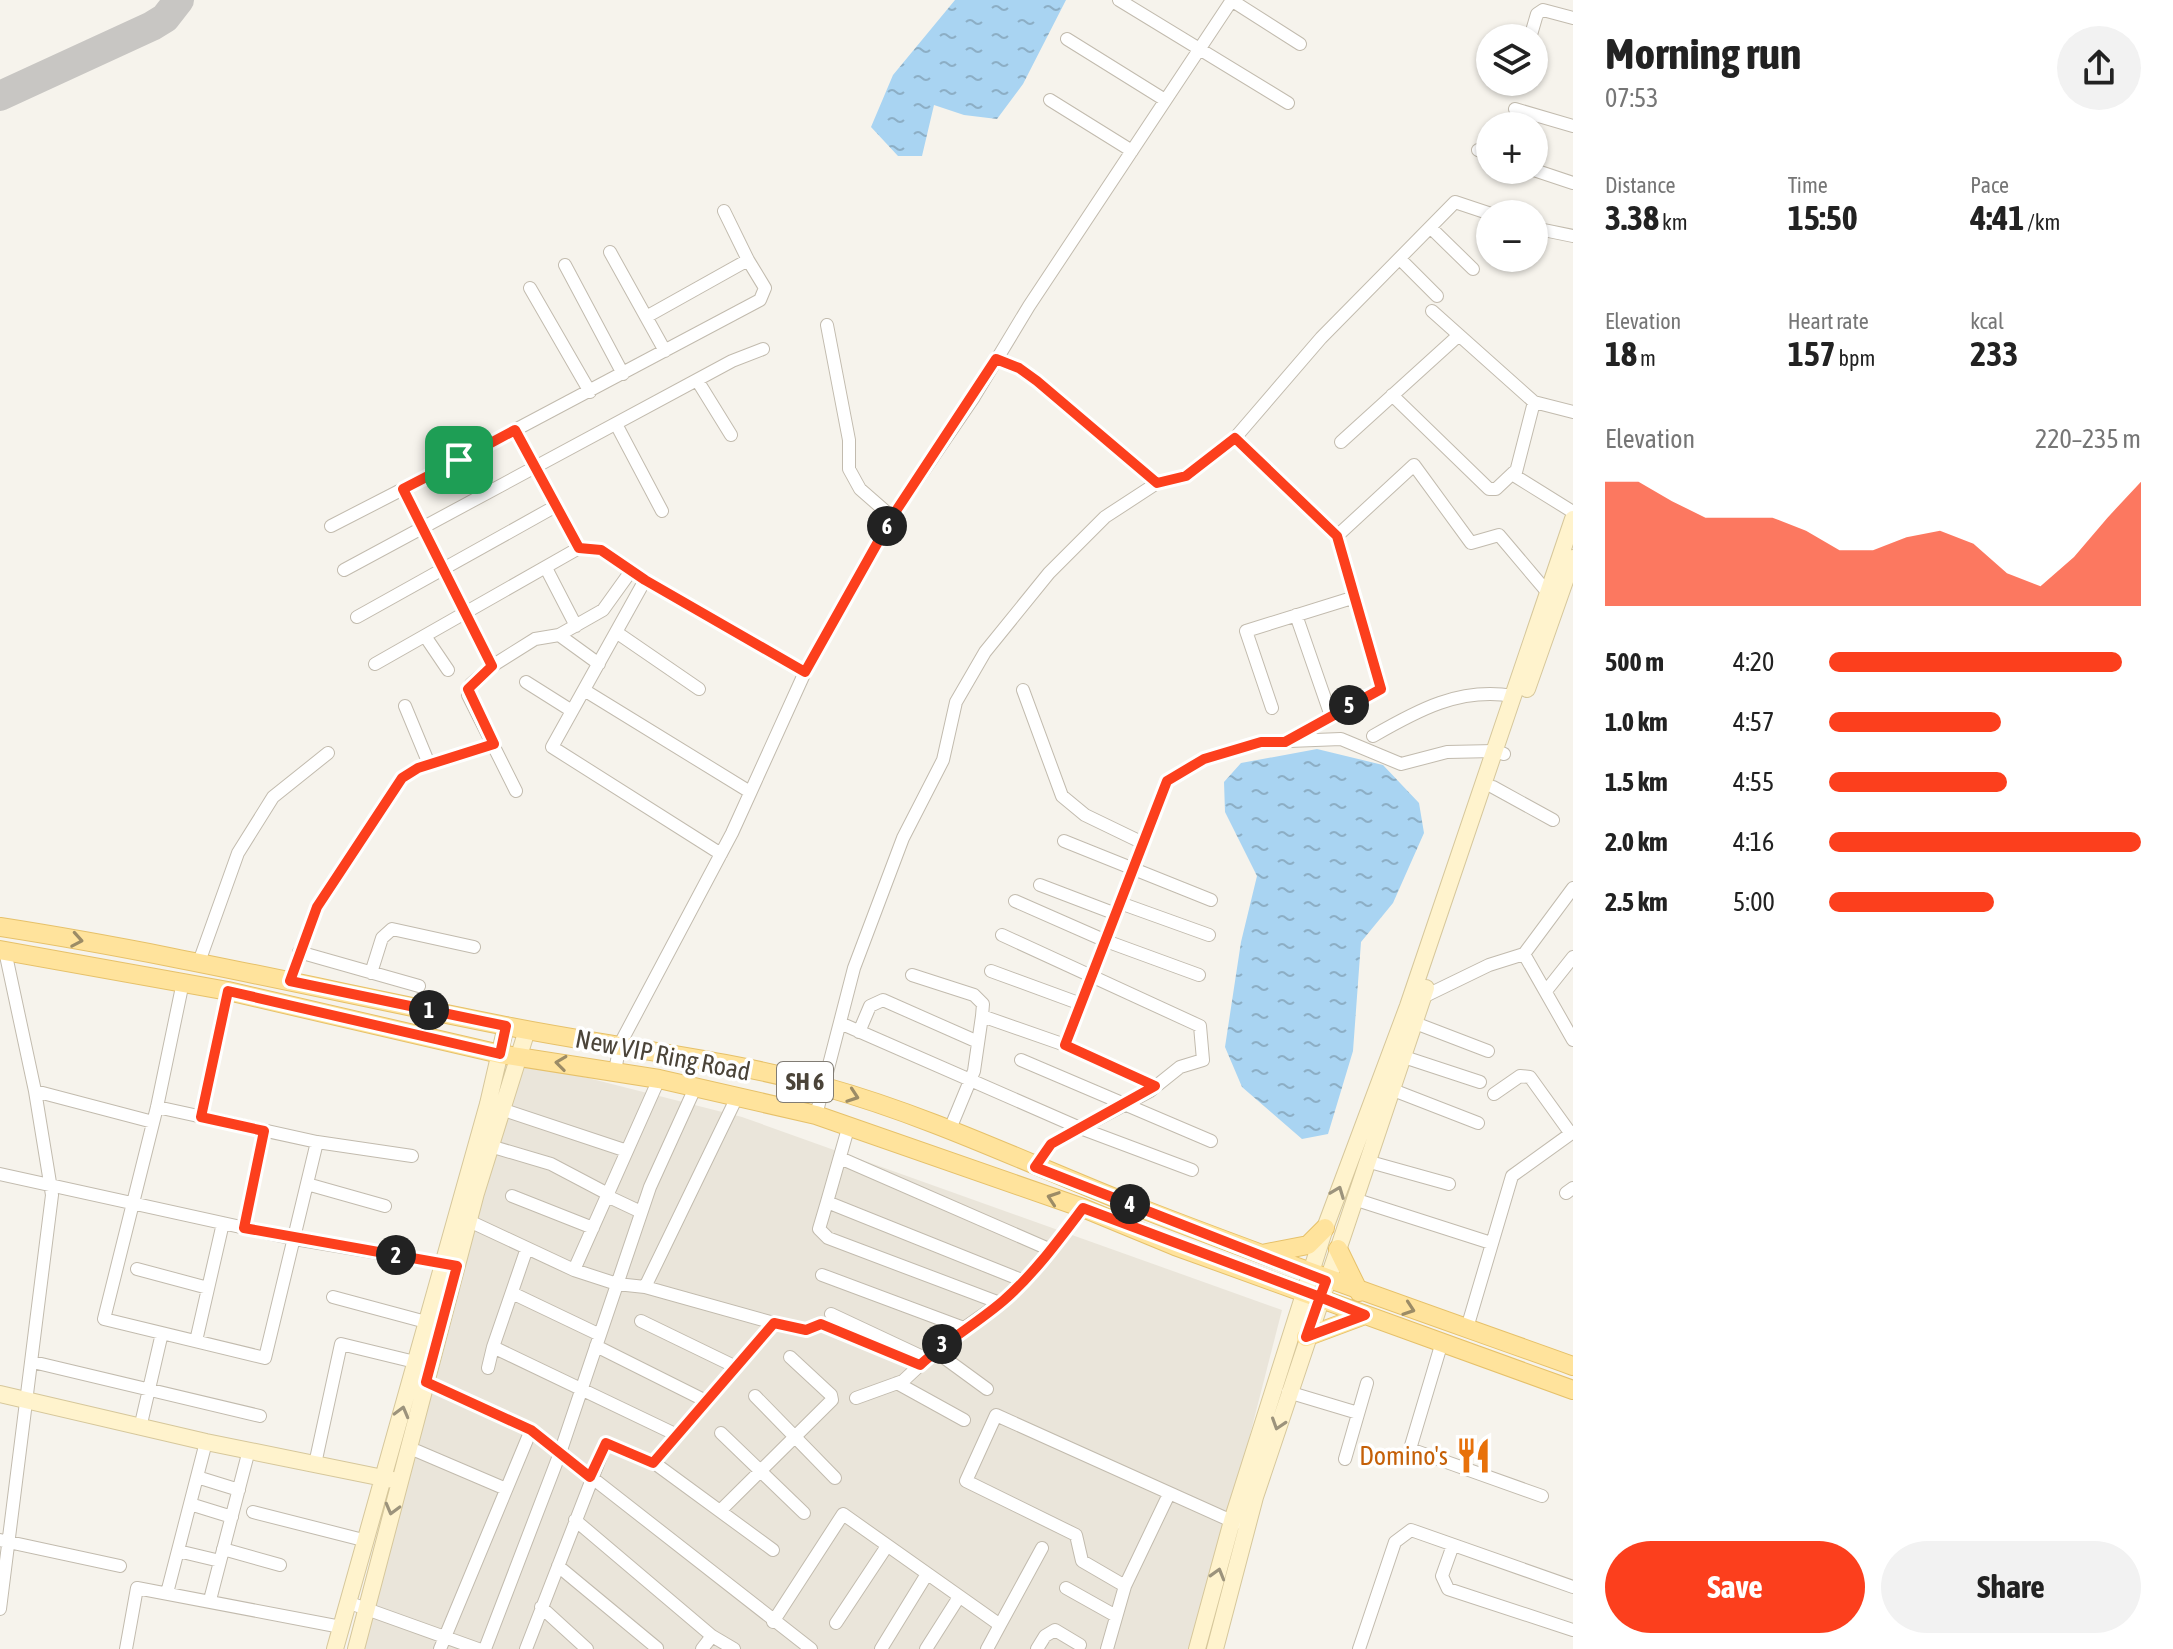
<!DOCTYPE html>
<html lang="en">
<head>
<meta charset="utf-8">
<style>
	:root { --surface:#fff; --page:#f2f2f2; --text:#222; --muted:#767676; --accent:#fc3f1d }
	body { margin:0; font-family:"Asap Condensed",sans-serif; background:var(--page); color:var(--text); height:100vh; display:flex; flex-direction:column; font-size:30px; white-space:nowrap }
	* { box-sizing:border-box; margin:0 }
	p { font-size:26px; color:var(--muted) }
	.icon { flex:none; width:44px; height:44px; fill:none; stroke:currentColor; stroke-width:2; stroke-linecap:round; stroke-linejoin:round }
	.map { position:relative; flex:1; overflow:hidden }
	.side { display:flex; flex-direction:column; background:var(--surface); width:600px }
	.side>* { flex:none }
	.fabs { position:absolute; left:1476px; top:24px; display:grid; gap:16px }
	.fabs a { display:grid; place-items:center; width:72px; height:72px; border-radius:50%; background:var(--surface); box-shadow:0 2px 6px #0004; font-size:40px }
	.pin { position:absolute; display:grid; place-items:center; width:68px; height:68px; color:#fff; margin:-34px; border-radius:16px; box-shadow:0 4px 12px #0006 }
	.km { position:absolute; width:40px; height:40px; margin:-20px; border-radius:50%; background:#222; color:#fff; font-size:22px; line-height:40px; text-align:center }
	.round { display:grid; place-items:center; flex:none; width:84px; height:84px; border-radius:42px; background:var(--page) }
	.head { display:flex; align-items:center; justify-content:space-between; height:136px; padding:0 32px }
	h1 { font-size:44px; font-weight:700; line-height:60px }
	.metrics { display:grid; grid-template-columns:repeat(3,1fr); gap:12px; height:136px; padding:8px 32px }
	.metrics div { display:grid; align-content:center }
	.metrics b { font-size:34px; font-weight:700 }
	.metrics small { font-size:22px; font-weight:400 }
	.metrics p { font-size:22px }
	.chart { height:224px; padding:16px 32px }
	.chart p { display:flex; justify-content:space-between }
	.chart svg { width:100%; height:144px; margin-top:8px; fill:var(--accent); opacity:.7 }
	.button { display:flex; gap:16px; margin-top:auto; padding:16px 32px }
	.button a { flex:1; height:92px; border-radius:48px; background:var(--accent); color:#fff; font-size:32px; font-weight:700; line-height:92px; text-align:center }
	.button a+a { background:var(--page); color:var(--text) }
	ul { padding:0 32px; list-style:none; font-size:26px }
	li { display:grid; grid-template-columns:128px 96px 1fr; align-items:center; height:60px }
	li i { height:20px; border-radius:10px; background:var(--accent) }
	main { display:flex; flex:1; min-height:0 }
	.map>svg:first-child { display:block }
</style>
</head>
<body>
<main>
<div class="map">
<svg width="1573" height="1649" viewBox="0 0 1573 1649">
	<defs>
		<pattern id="water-ripples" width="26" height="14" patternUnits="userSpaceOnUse" patternTransform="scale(2)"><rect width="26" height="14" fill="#a9d4f2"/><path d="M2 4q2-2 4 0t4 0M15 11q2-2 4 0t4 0" fill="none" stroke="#8caec5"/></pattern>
	</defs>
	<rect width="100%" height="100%" fill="#f6f3ec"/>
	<path fill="#eae5da" d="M517,1060L742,1117L1282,1310L1195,1649H360Z"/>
	<path fill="url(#water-ripples)" d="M955,0H1066L1023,84L997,119L964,115L934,105L922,156H898L871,127L893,75Z
		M1317,749L1383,765L1419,803L1424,833L1393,903L1361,942L1353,1051L1328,1134L1302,1139L1242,1087L1225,1047L1241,942L1257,876L1225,812L1224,782L1241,763Z"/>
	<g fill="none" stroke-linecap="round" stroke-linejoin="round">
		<path stroke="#c8c6c3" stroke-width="30" d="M0,96L152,26L165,18L179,0"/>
		<defs>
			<path id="street" d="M1119,0L1288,103
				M1231,0L1300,44
				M1530,38L1537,14L1543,10L1573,18
				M1067,39L1165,100
				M1050,100L1132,151
				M1515,109L1573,126
				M1478,150L1490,154
				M1534,170L1573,183
				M1431,228L1473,269
				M1534,228L1573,236
				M610,252L665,351
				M1401,260L1437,296
				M565,265L623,374
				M530,288L590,392
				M1432,311L1534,402L1573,412
				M646,317L748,260L724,211
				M827,325L849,440V469L860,489L892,517
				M697,380L731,435
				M1392,395L1489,489H1496L1514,472
				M1534,402L1515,476L1573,512
				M616,424L662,511
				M515,430L403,489L492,666L535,639L559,635L603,610L631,571
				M1341,442L1459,335
				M1157,483L1186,476L1235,438
				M331,526L403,489
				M1337,536L1235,438L1321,338L1455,202L1491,214
				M546,568L576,626
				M344,570L732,361L763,349
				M645,580L805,672
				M1296,615L1331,716
				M357,617L556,506
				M616,632L699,689
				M559,635L599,664
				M425,636L448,670
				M375,664L579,548
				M492,666L471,684L468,695L516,791
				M526,682L572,711
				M584,690L750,792
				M1023,690L1062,796L1085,815L1143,843
				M405,706L429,764
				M1272,708L1246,631L1352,598
				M1373,736C1418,710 1460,687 1513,696
				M1288,740L1381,689L1337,536L1414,465L1471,543L1499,535L1548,593
				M1493,787L1553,820
				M1064,841L1211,900
				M721,854L552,747L645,580L601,550L579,548L515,430L760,300L765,288L748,260
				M1040,885L1116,914
				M1573,888L1524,954L1573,1040
				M1015,901L1106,941L1199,975
				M1120,903L1209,935
				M1002,935L1200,1026L1203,1060L1180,1067L1150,1091L1051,1144L1035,1167
				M299,952L419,986
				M199,962L238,853L273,797L328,753
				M991,971L1081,1004
				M371,973L382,938L392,929L474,947
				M912,975L974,995L983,1004L982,1016
				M290,981L317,907L402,778L418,768L494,744
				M183,982L157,1107L104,1319L265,1358L317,1142
				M1546,991L1573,957
				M1421,998L1489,965L1524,954
				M840,1023L1080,1128L1192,1170
				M1415,1023L1488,1051
				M859,1032L870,1006L883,1000L978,1042
				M1404,1057L1480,1082
				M1021,1060L1211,1141
				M615,1071L620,1044L732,833L805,672L892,517L974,397L1029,306L1232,0
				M1155,1086L1065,1045L1167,781L1204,759L1261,742L1341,739L1401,764L1447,752L1495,751L1504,754
				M1393,1090L1478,1123
				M35,1091L153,1122
				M1494,1094L1520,1076L1530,1077L1571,1134
				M157,1107L317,1142L412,1156
				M501,1109L627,1151
				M816,1115L854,968L903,838L943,760L956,702L985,652L1049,573L1105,517L1157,483L1037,381L1019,368L996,359
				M201,1117L228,991
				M849,1125L827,1202L1024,1281
				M950,1129L974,1071L982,1016L1065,1045
				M490,1146L551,1164L608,1194
				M840,1158L1051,1250
				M1370,1162L1449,1184
				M0,1174L295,1239L452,1265
				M307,1184L385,1206
				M1566,1193L1573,1188
				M512,1196L593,1228
				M607,1196L641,1212
				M1357,1200L1491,1243
				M827,1202L819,1229L828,1238L1000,1303
				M469,1221L574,1270
				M244,1228L264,1131
				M527,1248L493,1347L677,1435
				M137,1269L208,1288
				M822,1275L964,1328
				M645,1287L617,1284L574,1270L659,1079
				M512,1293L600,1335
				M333,1297L426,1322
				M831,1314L927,1359
				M641,1321L736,1367
				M774,1323L806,1330L821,1324L920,1365
				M1467,1328L1512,1176L1573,1132
				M196,1341L223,1223
				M1442,1342L1410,1449L1542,1496
				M596,1346L706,1401
				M935,1351L987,1389
				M33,1362L260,1416
				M488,1368L493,1347
				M426,1382L531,1430L811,1649
				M897,1383L964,1420
				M1288,1392L1358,1413
				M755,1396L835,1478
				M856,1398L903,1381L947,1340L1000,1303L1032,1273L1083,1208
				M140,1428L162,1333
				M721,1433L804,1513
				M417,1451L506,1489
				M1345,1459L1367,1383
				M653,1462L773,1550
				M315,1464L341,1344L415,1362
				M197,1477L239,1490
				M190,1504L232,1517
				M720,1511L832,1400L831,1395L790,1357
				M253,1512L367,1541
				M575,1520L712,1636L702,1649
				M0,1540L120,1566
				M1453,1545L1442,1576L1448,1589L1573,1630
				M223,1549L280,1565
				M178,1551L220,1561
				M558,1566L657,1648
				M1125,1586L1082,1561L1076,1535L966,1481L996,1415L1236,1523
				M1066,1588L1116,1616
				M167,1593L206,1442
				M210,1600L249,1450
				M347,1602L478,1649
				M541,1607L587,1649
				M0,1609L52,1195L35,1091L5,951
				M773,1622L843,1514L1000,1625L987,1649
				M836,1623L887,1546
				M1000,1625L1042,1548
				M712,1636L734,1649
				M126,1649L137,1588L341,1627
				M440,1649L531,1430
				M485,1649L560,1453L650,1187L695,1088
				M526,1649L606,1443L653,1463L774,1323L645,1287L737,1097
				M881,1649L927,1574
				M926,1649L959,1597
				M1037,1649L1045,1636L1055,1630L1080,1645
				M1107,1649L1125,1586L1169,1494
				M1359,1649L1395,1542L1411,1530L1573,1587"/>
			<path id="secondary" d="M1527,689L1573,558
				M0,1394L206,1442L393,1480
				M335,1649L488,1104L506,1026
				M356,1649L476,1193L527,1030
				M1197,1649L1232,1521L1325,1228L1408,1006L1573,519
				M1215,1649L1255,1497L1426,988"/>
			<path id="primary" d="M0,927C168,953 334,992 501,1025C608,1047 719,1057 825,1087C933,1117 1035,1167 1140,1208C1283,1264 1428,1314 1573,1366
				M0,950L228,991L500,1054L659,1079L816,1115L1083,1208L1175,1246L1573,1390
				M1338,1249L1359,1292
				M1262,1254L1308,1245L1325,1228
				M1306,1337L1365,1315"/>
		</defs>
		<use href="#street" stroke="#c2bbae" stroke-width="14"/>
		<use href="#secondary" stroke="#d6c79b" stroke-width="18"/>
		<use href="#primary" stroke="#e6c16a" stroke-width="20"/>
		<use href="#street" stroke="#fff" stroke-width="12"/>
		<use href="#secondary" stroke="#fff3cd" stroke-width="16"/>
		<use href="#primary" stroke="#ffe39c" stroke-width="18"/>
	</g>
	<defs><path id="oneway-chevron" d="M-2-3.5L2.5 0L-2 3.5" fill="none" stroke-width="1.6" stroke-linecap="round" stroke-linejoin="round" transform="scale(2)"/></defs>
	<g stroke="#9c8c66">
		<use href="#oneway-chevron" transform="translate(77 940) rotate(10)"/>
		<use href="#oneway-chevron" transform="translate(561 1063) rotate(-173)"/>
		<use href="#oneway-chevron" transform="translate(853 1096) rotate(19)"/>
		<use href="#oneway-chevron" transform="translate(1053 1198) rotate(-161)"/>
		<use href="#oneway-chevron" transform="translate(1409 1309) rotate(19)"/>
	</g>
	<g stroke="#9c937c">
		<use href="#oneway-chevron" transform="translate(1338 1192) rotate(-69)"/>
		<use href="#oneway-chevron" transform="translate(402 1412) rotate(-75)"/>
		<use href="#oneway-chevron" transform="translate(1278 1424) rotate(108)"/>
		<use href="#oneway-chevron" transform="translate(392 1509) rotate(105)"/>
		<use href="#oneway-chevron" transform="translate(1218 1574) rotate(-74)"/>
	</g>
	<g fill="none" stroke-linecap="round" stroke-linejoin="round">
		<defs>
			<path id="route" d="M459,460L403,489L492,666L468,689L494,744L418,768L402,778L317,907L290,981L506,1026L500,1054L228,991L201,1117L264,1131L244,1228L457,1266L426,1382L531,1430L590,1477L606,1443L653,1463L774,1323L806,1330L821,1324L920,1365C946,1341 976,1324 1003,1301C1034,1274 1058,1241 1083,1208L1320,1297L1306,1337L1365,1315L1320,1297L1326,1281L1035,1167L1051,1144L1155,1086L1065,1045L1167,781L1204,759L1261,742H1285L1381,689L1337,536L1235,438L1186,476L1157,483L1037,381L1019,368L996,359L892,517L805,672L645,580L601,550L579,548L515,430L459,460"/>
		</defs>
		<use href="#route" stroke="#fff" stroke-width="16"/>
		<use href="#route" stroke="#fc3f1d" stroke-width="10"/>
	</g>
	<defs>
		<symbol id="restaurant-bare" viewBox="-9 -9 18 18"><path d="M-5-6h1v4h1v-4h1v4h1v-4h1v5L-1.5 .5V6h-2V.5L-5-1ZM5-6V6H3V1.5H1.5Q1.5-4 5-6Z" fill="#e8710a" stroke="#fff" stroke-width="2.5" paint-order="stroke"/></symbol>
	</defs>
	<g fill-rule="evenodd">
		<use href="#restaurant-bare" x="1448" y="1430" width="51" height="51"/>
	</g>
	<g text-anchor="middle" stroke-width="7" stroke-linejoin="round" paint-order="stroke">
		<rect fill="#fff" stroke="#817c74" stroke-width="2" x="777" y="1062" width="56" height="40" rx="6"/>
		<g font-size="24" font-weight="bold" fill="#4b4439">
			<text x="805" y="1090">SH 6</text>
		</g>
		<g font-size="26" fill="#4b4439" stroke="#fff">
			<text transform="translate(663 1055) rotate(11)" y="9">New VIP Ring Road</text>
		</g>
		<g font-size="26" fill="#c56008" stroke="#fff" text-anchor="end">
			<text x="1448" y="1465">Domino's</text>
		</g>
	</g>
</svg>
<div class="fabs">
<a><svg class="icon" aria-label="layers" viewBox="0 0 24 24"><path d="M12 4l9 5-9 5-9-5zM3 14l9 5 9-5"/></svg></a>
<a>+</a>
<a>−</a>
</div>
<div class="pin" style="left:459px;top:460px;background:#1e9e55"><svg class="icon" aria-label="arrive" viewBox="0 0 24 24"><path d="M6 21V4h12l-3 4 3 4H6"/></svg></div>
<b class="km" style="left:429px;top:1010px">1</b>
<b class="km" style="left:396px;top:1255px">2</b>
<b class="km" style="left:942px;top:1344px">3</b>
<b class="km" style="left:1130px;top:1204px">4</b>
<b class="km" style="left:1349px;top:705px">5</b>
<b class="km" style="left:887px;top:526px">6</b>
</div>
<section class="side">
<div class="head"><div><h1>Morning run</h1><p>07:53</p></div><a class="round"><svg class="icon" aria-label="share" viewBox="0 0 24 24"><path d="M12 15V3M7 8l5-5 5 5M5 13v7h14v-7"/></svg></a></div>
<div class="metrics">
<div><p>Distance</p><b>3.38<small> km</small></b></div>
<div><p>Time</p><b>15:50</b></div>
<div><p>Pace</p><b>4:41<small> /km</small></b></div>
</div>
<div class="metrics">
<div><p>Elevation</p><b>18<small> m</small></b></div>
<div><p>Heart rate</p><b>157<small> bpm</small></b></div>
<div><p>kcal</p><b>233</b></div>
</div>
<div class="chart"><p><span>Elevation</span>220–235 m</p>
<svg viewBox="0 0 160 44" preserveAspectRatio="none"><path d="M0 44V6L10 6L20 12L30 17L40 17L50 17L60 21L70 27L80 27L90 23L100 21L110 25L120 34L130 38L140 29L150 17L160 6V44z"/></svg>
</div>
<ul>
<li><b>500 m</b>4:20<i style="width:94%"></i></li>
<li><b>1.0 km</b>4:57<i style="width:55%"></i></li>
<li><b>1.5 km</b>4:55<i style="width:57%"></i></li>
<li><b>2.0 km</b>4:16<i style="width:100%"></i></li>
<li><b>2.5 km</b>5:00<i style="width:53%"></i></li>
</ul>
<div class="button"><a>Save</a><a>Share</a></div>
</section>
</main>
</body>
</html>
